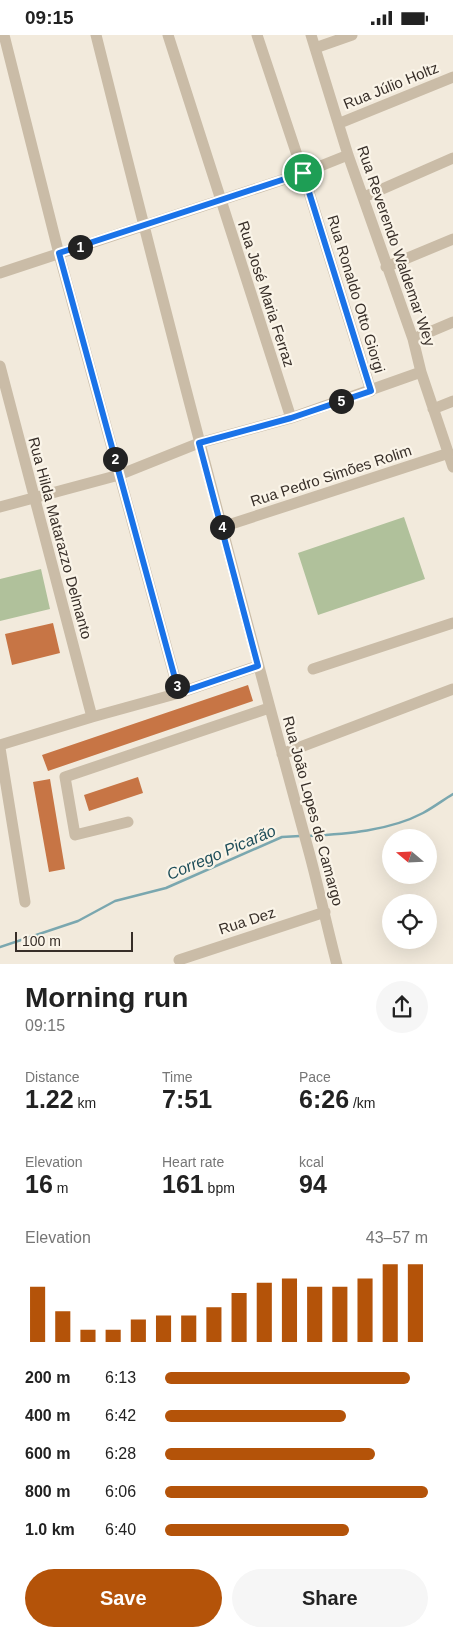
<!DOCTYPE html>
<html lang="en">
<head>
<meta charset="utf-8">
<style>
	:root { --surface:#fff; --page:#f6f6f6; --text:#222; --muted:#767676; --accent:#b45309 }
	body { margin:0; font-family:Helvetica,sans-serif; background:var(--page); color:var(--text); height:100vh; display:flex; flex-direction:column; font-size:19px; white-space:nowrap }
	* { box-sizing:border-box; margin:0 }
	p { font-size:16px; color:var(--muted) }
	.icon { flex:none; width:28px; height:28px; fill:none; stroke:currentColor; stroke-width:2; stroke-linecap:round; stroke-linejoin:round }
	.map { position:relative; height:929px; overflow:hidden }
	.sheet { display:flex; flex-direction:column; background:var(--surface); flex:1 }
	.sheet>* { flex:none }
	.needle { width:32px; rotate:289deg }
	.fabs { position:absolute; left:382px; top:794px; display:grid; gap:10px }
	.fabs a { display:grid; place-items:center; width:55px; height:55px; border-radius:50%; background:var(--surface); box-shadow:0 5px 20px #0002; font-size:25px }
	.scale { position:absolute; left:15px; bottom:12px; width:118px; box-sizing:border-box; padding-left:5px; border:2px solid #372e28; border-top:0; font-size:14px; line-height:18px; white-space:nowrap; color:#372e28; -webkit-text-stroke:4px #faf4e8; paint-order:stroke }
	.pin { position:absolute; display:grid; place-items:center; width:42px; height:42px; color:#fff; margin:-21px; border:2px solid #fff; border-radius:50%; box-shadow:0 1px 5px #0007 }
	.km { position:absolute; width:25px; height:25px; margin:-12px; border-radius:50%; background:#222; color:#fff; font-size:14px; line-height:25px; text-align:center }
	.round { display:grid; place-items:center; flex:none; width:52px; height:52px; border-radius:26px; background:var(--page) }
	.headline { display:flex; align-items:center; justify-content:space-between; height:85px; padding:0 25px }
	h1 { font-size:28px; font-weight:700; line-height:38px }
	.stats { display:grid; grid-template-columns:repeat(3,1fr); gap:8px; height:85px; padding:5px 25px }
	.stats div { display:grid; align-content:center }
	.stats b { font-size:25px; font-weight:700 }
	.stats small { font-size:14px; font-weight:400 }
	.stats p { font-size:14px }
	.chart { height:140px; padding:10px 25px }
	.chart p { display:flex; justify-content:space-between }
	.chart svg { width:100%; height:90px; margin-top:5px; stroke:var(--accent); stroke-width:6 }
	.action { display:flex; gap:10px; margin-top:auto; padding:10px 25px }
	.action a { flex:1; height:58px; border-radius:30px; background:var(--accent); color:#fff; font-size:20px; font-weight:700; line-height:58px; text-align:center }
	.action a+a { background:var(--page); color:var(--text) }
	ul { padding:0 25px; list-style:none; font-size:16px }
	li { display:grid; grid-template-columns:80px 60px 1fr; align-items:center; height:38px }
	li i { height:12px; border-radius:6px; background:var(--accent) }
	.status { display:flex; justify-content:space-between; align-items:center; height:35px; padding:0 25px; background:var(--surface); direction:ltr }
	.status svg { height:14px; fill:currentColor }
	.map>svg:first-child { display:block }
</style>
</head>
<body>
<div class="status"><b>09:15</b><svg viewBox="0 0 49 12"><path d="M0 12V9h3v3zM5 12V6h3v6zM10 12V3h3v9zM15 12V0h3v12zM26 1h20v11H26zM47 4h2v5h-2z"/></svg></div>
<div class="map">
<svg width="453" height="930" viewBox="0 0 453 930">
	<rect width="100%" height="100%" fill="#f2eadc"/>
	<path fill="#b0c19b" d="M404,482L425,544L318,580L298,518Z
		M41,534L50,574L0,586V544Z"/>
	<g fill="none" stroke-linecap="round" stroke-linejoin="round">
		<path stroke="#7aa7af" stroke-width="2.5" d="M308,801C346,799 389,796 423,778C434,772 443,765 453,759
			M0,912L78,886L115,866L166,853L282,802L300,801"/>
	</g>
	<path fill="#c77545" d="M53,588L60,618L12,630L5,599Z
		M248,650L253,666L48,736L42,720Z
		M138,742L143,758L89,776L84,760Z
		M50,744L65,834L49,837L33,747Z"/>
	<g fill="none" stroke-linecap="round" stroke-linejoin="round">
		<path stroke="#cabca7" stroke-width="11" d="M4,0L59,219L179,658
			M96,0C164,273 235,546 309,817C319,854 327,892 337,930
			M168,0L291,383
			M257,0L303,138L371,356
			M311,0L348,120L413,304L421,337L453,432
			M315,13L352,0
			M340,88L453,42
			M364,162L453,123
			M386,232L453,204
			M0,238L303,138L348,120
			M413,304L453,287
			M0,331L92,682
			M433,374L453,366
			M0,472L119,440L199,408L291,383L421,337
			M222,492L449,418
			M313,634L453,588
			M0,710L92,682L179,658L258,631
			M0,713L25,867
			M282,719L453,654
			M128,787L75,800L65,742L269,673
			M179,925L325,877"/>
	</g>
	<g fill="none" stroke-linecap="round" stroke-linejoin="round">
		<defs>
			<path id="route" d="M303,138L371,356L291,383L199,408L258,631L179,658L59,218Z"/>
		</defs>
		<use href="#route" stroke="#fff" stroke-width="10"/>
		<use href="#route" stroke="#1a73e8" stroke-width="6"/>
	</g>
	<g text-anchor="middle" stroke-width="4.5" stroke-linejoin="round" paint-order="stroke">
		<g font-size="15" fill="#372e28" stroke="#faf4e8">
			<text transform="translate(391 51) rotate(-22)" y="5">Rua Júlio Holtz</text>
			<text transform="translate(396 211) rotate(71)" y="5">Rua Reverendo Waldemar Wey</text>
			<text transform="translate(266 259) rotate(72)" y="5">Rua José Maria Ferraz</text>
			<text transform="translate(356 259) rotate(73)" y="5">Rua Ronaldo Otto Giorgi</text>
			<text transform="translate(331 441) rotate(-18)" y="5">Rua Pedro Simões Rolim</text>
			<text transform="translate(60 503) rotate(75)" y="5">Rua Hilda Matarazzo Delmanto</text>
			<text transform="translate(313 776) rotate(75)" y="5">Rua João Lopes de Camargo</text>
			<text transform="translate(247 886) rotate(-18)" y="5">Rua Dez</text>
		</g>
		<g font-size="16" font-style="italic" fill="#1d4d59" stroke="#faf4e8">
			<text transform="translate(221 817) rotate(-23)" y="6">Corrego Picarão</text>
		</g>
	</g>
</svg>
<div class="fabs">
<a><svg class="needle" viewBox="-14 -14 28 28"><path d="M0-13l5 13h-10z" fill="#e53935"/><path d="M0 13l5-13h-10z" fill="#767676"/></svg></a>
<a><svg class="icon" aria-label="locate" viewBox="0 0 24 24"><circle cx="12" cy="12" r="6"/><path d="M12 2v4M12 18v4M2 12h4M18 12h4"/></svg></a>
</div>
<div class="scale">100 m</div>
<div class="pin" style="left:303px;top:138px;background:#1e9e55"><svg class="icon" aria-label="arrive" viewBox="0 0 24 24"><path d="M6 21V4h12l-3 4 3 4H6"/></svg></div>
<b class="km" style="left:80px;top:212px">1</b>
<b class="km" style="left:115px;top:424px">2</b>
<b class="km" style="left:177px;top:651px">3</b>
<b class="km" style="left:222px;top:492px">4</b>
<b class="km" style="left:341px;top:366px">5</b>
</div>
<section class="sheet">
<div class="headline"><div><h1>Morning run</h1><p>09:15</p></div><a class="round"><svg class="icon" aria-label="share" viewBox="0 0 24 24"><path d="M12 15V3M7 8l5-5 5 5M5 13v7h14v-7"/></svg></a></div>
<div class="stats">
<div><p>Distance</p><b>1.22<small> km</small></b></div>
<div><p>Time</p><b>7:51</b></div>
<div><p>Pace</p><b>6:26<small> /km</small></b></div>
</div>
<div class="stats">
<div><p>Elevation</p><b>16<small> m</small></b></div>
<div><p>Heart rate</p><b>161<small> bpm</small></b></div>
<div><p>kcal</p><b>94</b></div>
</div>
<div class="chart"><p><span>Elevation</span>43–57 m</p>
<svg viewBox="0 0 160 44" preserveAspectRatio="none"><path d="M5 44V17M15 44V29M25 44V38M35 44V38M45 44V33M55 44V31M65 44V31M75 44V27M85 44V20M95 44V15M105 44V13M115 44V17M125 44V17M135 44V13M145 44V6M155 44V6"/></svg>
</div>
<ul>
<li><b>200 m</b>6:13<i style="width:93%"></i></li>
<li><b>400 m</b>6:42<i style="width:69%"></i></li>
<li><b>600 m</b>6:28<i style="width:80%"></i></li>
<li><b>800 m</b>6:06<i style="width:100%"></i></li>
<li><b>1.0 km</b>6:40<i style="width:70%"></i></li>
</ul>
<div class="action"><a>Save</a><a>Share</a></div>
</section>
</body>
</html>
